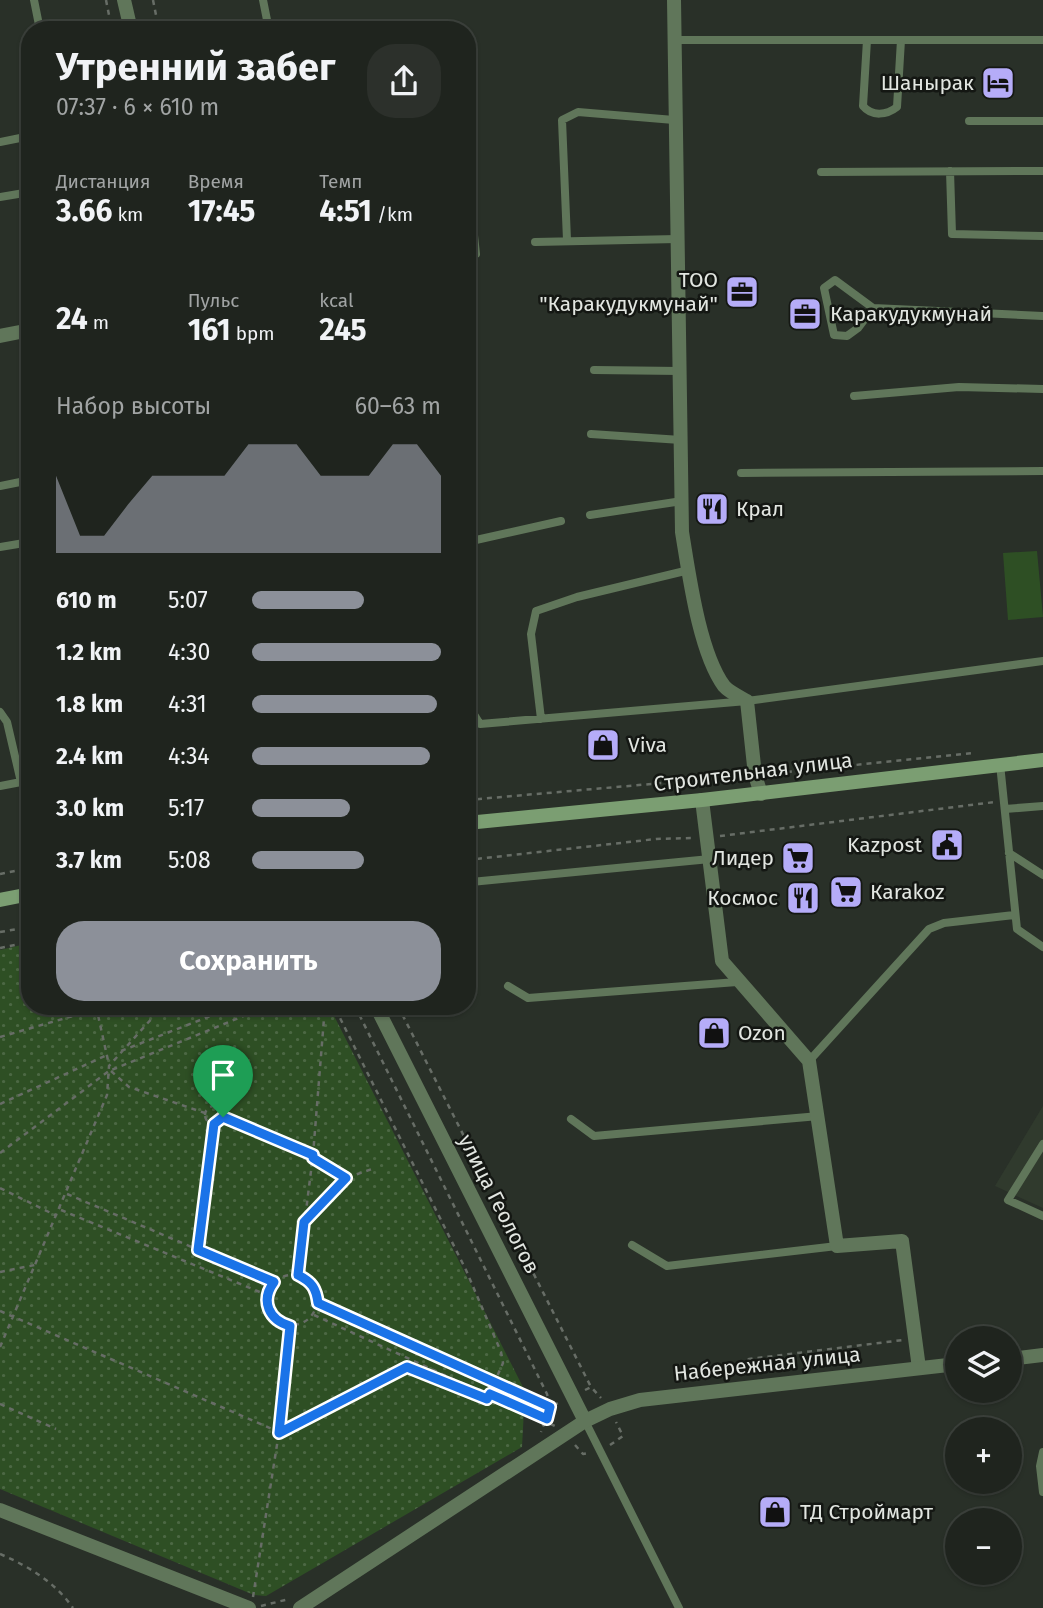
<!DOCTYPE html>
<html lang="ru">
<head>
<meta charset="utf-8">
<style>
	:root { --surface:#1f241e; --page:#2c302b; --text:#f1f3f6; --muted:#a1a4a4; --line:#3c413c; --accent:#8c9099 }
	body { margin:0; font-family:"Fira Sans",sans-serif; background:var(--page); color:var(--text); height:100vh; display:flex; flex-direction:column; font-size:26px; white-space:nowrap }
	* { box-sizing:border-box; margin:0 }
	p { font-size:23px; color:var(--muted) }
	.icon { flex:none; width:38px; height:38px; fill:none; stroke:currentColor; stroke-width:2; stroke-linecap:round; stroke-linejoin:round }
	.map { position:relative; flex:1; overflow:hidden }
	.side { position:absolute; left:21px; top:21px; width:455px; height:994px; display:flex; flex-direction:column; background:var(--surface); border-radius:28px; box-shadow:0 2px 5px #0004,0 0 0 2px var(--line) }
	.side>* { flex:none }
	.tools { position:absolute; left:945px; top:1326px; display:grid; gap:14px }
	.tools a { display:grid; place-items:center; width:77px; height:77px; border-radius:50%; background:var(--surface); box-shadow:0 2px 5px #0004,0 0 0 2px var(--line); font-size:35px }
	.pin { position:absolute; display:grid; place-items:center; width:60px; height:60px; color:#fff; margin:-72px -30px; border-radius:50% 50% 50% 0; rotate:-45deg; box-shadow:0 0 7px #0007 }
	.pin .icon { rotate:45deg }
	.round { display:grid; place-items:center; flex:none; width:74px; height:74px; border-radius:28px; background:var(--page) }
	.head { display:flex; align-items:center; justify-content:space-between; height:119px; padding:0 35px }
	h1 { font-size:38px; font-weight:700; line-height:52px }
	.metrics { display:grid; grid-template-columns:repeat(3,1fr); gap:10px; height:119px; padding:7px 35px }
	.metrics div { display:grid; align-content:center }
	.metrics b { font-size:30px; font-weight:700 }
	.metrics small { font-size:19px; font-weight:400 }
	.metrics p { font-size:19px }
	.chart { height:196px; padding:14px 35px }
	.chart p { display:flex; justify-content:space-between }
	.chart svg { width:100%; height:126px; margin-top:7px; fill:var(--accent); opacity:.7 }
	.action { display:flex; gap:14px; margin-top:auto; padding:14px 35px }
	.action a { flex:1; height:80px; border-radius:28px; background:var(--accent); color:#fff; font-size:28px; font-weight:700; line-height:80px; text-align:center }
	ul { padding:0 35px; list-style:none; font-size:23px }
	li { display:grid; grid-template-columns:112px 84px 1fr; align-items:center; height:52px }
	li i { height:18px; border-radius:9px; background:var(--accent) }
	.map>svg:first-child { display:block }
</style>
</head>
<body>
<div class="map">
<svg width="1043" height="1608" viewBox="0 0 1043 1608">
	<defs>
		<pattern id="grass-dots" width="8" height="8" patternUnits="userSpaceOnUse" patternTransform="scale(1.75)"><rect width="8" height="8" fill="#2e4f24"/><path d="M2 2h.1M6 6h.1" fill="none" stroke="#4c6844" stroke-width="1.8" stroke-linecap="round"/></pattern>
	</defs>
	<rect width="100%" height="100%" fill="#293028"/>
	<path fill="#303a2d" d="M1043,1106V1208L995,1186Z"/>
	<path fill="url(#grass-dots)" d="M30,943V1006H329L525,1391L522,1447L266,1596L254,1595L0,1489V950Z"/>
	<path fill="#2e4f24" d="M1037,551L1043,617L1008,620L1003,553Z"/>
	<g fill="none" stroke-linecap="round" stroke-linejoin="round">
		<path stroke="#676d66" stroke-width="2.5" stroke-dasharray="5 5" stroke-linecap="butt" d="M106,0L112,30
			M153,0L159,30
			M767,774L973,753
			M467,800L743,776
			M720,836L995,802
			M467,860L656,839L692,838
			M0,874L30,868
			M0,932L30,927
			M0,948L30,942
			M96,1006L109,1065
			M355,1006L547,1394L550,1407L560,1402
			M398,1006L591,1387
			M0,1037L97,1009
			M121,1051L236,1006
			M111,1071L129,1087L205,1113
			M0,1104L107,1055
			M205 1115a9 9 0 1 1 18 0a9 9 0 1 1-18 0Z
			M223,1117L313,1155
			M0,1153L109,1071L268,1006
			M313,1158L346,1178L372,1169
			M0,1188L57,1216
			M67,1194L274,1282
			M61,1210L267,1295
			M304,1222L345,1178
			M198,1250L214,1124
			M0,1272L35,1265
			M267 1300a25 25 0 1 1 50 0a25 25 0 1 1-50 0Z
			M298,1275L313,1155L325,1006
			M318,1303L550,1407L541,1432
			M0,1311L279,1432L407,1367L487,1399L503,1363L501,1352L466,1270L334,1006
			M314,1315L555,1426
			M0,1347L107,1095L109,1066L163,1006
			M723,1375L733,1373L749,1359L903,1340
			M585,1390L591,1387L601,1398
			M0,1404L56,1429
			M575,1445L583,1454L588,1453
			M610,1445L623,1436L616,1422
			M0,1554C28,1566 55,1582 73,1608
			M253,1597L279,1432L290,1326
			M261,1606L289,1599"/>
		<path stroke="#60765a" stroke-width="8" d="M34,0L40,30
			M263,0L269,30
			M674,40H1043
			M867,40L863,106C872,117 887,115 897,107L901,40
			M969,121H1043
			M0,142L30,136
			M467,170L476,254
			M950,171L952,234L1043,236
			M821,172L1043,171
			M0,197L30,192
			M567,240L562,120L578,112L674,120
			M535,242L677,239
			M873,308L858,328L847,336L834,335L824,288L835,280L873,308L1043,316
			M594,370L680,371
			M854,396L959,387L1043,389
			M591,434L681,440
			M741,473L1043,471
			M0,486L30,480
			M590,515L682,501
			M467,542L561,521
			M0,547L30,542
			M467,703L480,724L747,701L1043,661
			M0,712L7,722L21,782L0,786
			M541,719L531,634L536,611L577,597L689,570
			M1000,764L1017,929L1043,947
			M1005,809L1043,806
			M1009,853L1043,875
			M467,880L471,882L710,859
			M508,986L528,998L737,982
			M809,1061L929,929L944,923L1014,915
			M571,1119L594,1136L819,1116
			M1043,1144L1008,1200L1043,1216
			M632,1245L667,1266L837,1246
			M585,1421L679,1608
			M1043,1452L1040,1466L1043,1492"/>
		<path stroke="#60765a" stroke-width="14" d="M674,0L682,532C689,574 699,652 724,686C729,692 740,697 747,701L755,775L761,794
			M0,336L30,330
			M702,800L722,961L809,1061L837,1246L902,1241L919,1368"/>
		<path stroke="#60765a" stroke-width="14" d="M124,0L131,30
			M376,1006L585,1421
			M1010,1359L1043,1355
			M0,1510L249,1608
			M300,1608L585,1421L610,1409L640,1400L957,1364"/>
		<path stroke="#7b9e72" stroke-width="14" d="M467,823L702,800L1043,760
			M0,900L30,894"/>
	</g>
	<g fill="none" stroke-linecap="round" stroke-linejoin="round">
		<defs>
			<path id="route" d="M223,1117L313,1155V1158L346,1178L304,1222L298,1275C312,1282 316,1288 318,1303L550,1407L547,1419L490,1394L487,1399L407,1367L279,1433L290,1326C269,1320 260,1301 274,1282L198,1250L214,1124Z"/>
		</defs>
		<use href="#route" stroke="#fff" stroke-width="14"/>
		<use href="#route" stroke="#1a73e8" stroke-width="9"/>
	</g>
	<defs>
		<symbol id="hotel-square" viewBox="-11 -11 22 22"><rect x="-9" y="-9" width="18" height="18" rx="4" fill="#b5acf8" stroke="#141713"/><path d="M-6-4.5h1.5V1H6V5H4.5V3h-9V5H-6ZM-4 0a1.8 1.8 0 1 1 3.6 0ZM.5 0V-2.5h3Q6-2.5 6 0Z" fill="#111"/></symbol>
		<symbol id="office-square" viewBox="-11 -11 22 22"><rect x="-9" y="-9" width="18" height="18" rx="4" fill="#b5acf8" stroke="#141713"/><path d="M-6-3h4V-5.5h4V-3h4V5H-6ZM-1-4.5V-3h2v-1.5ZM-6 0V1H6V0Z" fill="#111"/></symbol>
		<symbol id="restaurant-square" viewBox="-11 -11 22 22"><rect x="-9" y="-9" width="18" height="18" rx="4" fill="#b5acf8" stroke="#141713"/><path d="M-5-6h1v4h1v-4h1v4h1v-4h1v5L-1.5 .5V6h-2V.5L-5-1ZM5-6V6H3V1.5H1.5Q1.5-4 5-6Z" fill="#111"/></symbol>
		<symbol id="shop-square" viewBox="-11 -11 22 22"><rect x="-9" y="-9" width="18" height="18" rx="4" fill="#b5acf8" stroke="#141713"/><path d="M-5-2.5h2.3a2.7 3.5 0 0 1 5.4 0H5L5.5 6h-11ZM-1.5-2.5h3a1.5 2.3 0 0 0-3 0Z" fill="#111"/></symbol>
		<symbol id="civic-square" viewBox="-11 -11 22 22"><rect x="-9" y="-9" width="18" height="18" rx="4" fill="#b5acf8" stroke="#141713"/><path d="M-.6-6.5H3V-4.5H.6V-3L4-1V1h2V6H-6V1h2V-1L-.6-3ZM-1.2 2.5V6h2.4V2.5Z" fill="#111"/></symbol>
		<symbol id="supermarket-square" viewBox="-11 -11 22 22"><rect x="-9" y="-9" width="18" height="18" rx="4" fill="#b5acf8" stroke="#141713"/><path d="M-6-5.5h2.5l.6 2H6L4.5 2H-2.5L-4.4-4H-6ZM-1.5 3.2a1.3 1.3 0 1 0 .1 0ZM3 3.2a1.3 1.3 0 1 0 .1 0Z" fill="#111"/></symbol>
	</defs>
	<g fill-rule="evenodd">
		<use href="#hotel-square" x="979" y="64" width="38" height="38"/>
		<use href="#office-square" x="723" y="273" width="38" height="38"/>
		<use href="#office-square" x="786" y="295" width="38" height="38"/>
		<use href="#restaurant-square" x="693" y="490" width="38" height="38"/>
		<use href="#shop-square" x="584" y="726" width="38" height="38"/>
		<use href="#civic-square" x="928" y="826" width="38" height="38"/>
		<use href="#supermarket-square" x="779" y="839" width="38" height="38"/>
		<use href="#supermarket-square" x="827" y="873" width="38" height="38"/>
		<use href="#restaurant-square" x="784" y="879" width="38" height="38"/>
		<use href="#shop-square" x="695" y="1014" width="38" height="38"/>
		<use href="#shop-square" x="756" y="1493" width="38" height="38"/>
	</g>
	<g text-anchor="middle" stroke-width="5" stroke-linejoin="round" paint-order="stroke">
		<g font-size="21" fill="#e2e6e1" stroke="#141713" text-anchor="start">
			<text x="974" y="90" text-anchor="end">Шанырак</text>
			<text x="718" y="287" text-anchor="end">ТОО<tspan x="718" dy="24">"Каракудукмунай"</tspan></text>
			<text x="830" y="321">Каракудукмунай</text>
			<text x="736" y="516">Крал</text>
			<text x="628" y="752">Viva</text>
			<text x="922" y="852" text-anchor="end">Kazpost</text>
			<text x="774" y="865" text-anchor="end">Лидер</text>
			<text x="870" y="899">Кarakoz</text>
			<text x="778" y="905" text-anchor="end">Космос</text>
			<text x="738" y="1040">Ozon</text>
			<text x="800" y="1519">ТД Строймарт</text>
		</g>
		<g font-size="21" fill="#e2e6e1" stroke="#141713">
			<text transform="translate(753 772) rotate(-7)" y="7">Строительная улица</text>
			<text transform="translate(499 1204) rotate(63)" y="7">улица Геологов</text>
			<text transform="translate(767 1364) rotate(-6)" y="7">Набережная улица</text>
		</g>
	</g>
</svg>
<div class="tools">
<a><svg class="icon" aria-label="layers" viewBox="0 0 24 24"><path d="M12 4l9 5-9 5-9-5zM3 14l9 5 9-5"/></svg></a>
<a>+</a>
<a>−</a>
</div>
<div class="pin" style="left:223px;top:1117px;background:#1e9e55"><svg class="icon" aria-label="arrive" viewBox="0 0 24 24"><path d="M6 21V4h12l-3 4 3 4H6"/></svg></div>
<section class="side">
<div class="head"><div><h1>Утренний забег</h1><p>07:37 · 6 × 610 m</p></div><a class="round"><svg class="icon" aria-label="share" viewBox="0 0 24 24"><path d="M12 15V3M7 8l5-5 5 5M5 13v7h14v-7"/></svg></a></div>
<div class="metrics">
<div><p>Дистанция</p><b>3.66<small> km</small></b></div>
<div><p>Время</p><b>17:45</b></div>
<div><p>Темп</p><b>4:51<small> /km</small></b></div>
</div>
<div class="metrics">
<div><b>24<small> m</small></b></div>
<div><p>Пульс</p><b>161<small> bpm</small></b></div>
<div><p>kcal</p><b>245</b></div>
</div>
<div class="chart"><p><span>Набор высоты</span>60–63 m</p>
<svg viewBox="0 0 160 44" preserveAspectRatio="none"><path d="M0 44V17L10 38L20 38L30 27L40 17L50 17L60 17L70 17L80 6L90 6L100 6L110 17L120 17L130 17L140 6L150 6L160 17V44z"/></svg>
</div>
<ul>
<li><b>610 m</b>5:07<i style="width:59%"></i></li>
<li><b>1.2 km</b>4:30<i style="width:100%"></i></li>
<li><b>1.8 km</b>4:31<i style="width:98%"></i></li>
<li><b>2.4 km</b>4:34<i style="width:94%"></i></li>
<li><b>3.0 km</b>5:17<i style="width:52%"></i></li>
<li><b>3.7 km</b>5:08<i style="width:59%"></i></li>
</ul>
<div class="action"><a>Сохранить</a></div>
</section>
</div>
</body>
</html>
